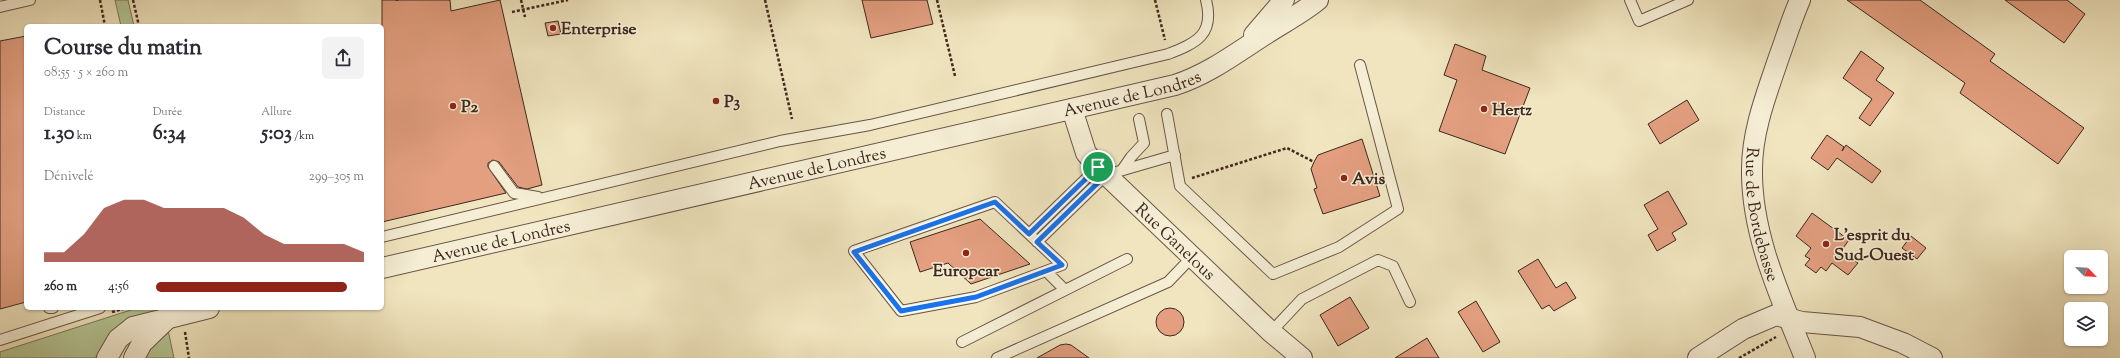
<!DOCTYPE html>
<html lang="fr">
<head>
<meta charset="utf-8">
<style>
	:root { --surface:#fff; --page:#f2f2f3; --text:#2b2b33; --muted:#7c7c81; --accent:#8f2418 }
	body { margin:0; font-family:"Sorts Mill Goudy",serif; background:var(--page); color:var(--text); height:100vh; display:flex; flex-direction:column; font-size:15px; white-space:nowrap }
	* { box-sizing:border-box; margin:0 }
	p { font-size:13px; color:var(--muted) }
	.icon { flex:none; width:22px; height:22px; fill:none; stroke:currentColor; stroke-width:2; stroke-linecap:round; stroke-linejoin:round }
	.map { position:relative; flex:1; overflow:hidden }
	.details { position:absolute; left:24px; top:24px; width:360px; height:286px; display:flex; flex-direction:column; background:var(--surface); border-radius:6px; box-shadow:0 1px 3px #0004 }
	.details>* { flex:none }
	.needle { width:26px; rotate:114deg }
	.controls { position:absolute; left:2064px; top:250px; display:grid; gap:8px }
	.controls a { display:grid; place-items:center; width:44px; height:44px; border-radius:6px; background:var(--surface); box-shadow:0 1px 3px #0004; font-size:20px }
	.pin { position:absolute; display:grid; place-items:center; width:34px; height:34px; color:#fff; margin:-17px; border:2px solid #fff; border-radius:50%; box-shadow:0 1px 4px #0007 }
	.round { display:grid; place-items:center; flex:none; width:42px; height:42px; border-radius:6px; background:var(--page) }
	.headline { display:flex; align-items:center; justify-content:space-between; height:68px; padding:0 20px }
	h1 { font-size:22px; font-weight:700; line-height:30px }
	.stats { display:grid; grid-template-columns:repeat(3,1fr); gap:6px; height:68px; padding:4px 20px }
	.stats div { display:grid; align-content:center }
	.stats b { font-size:20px; font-weight:700 }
	.stats small { font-size:11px; font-weight:400 }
	.stats p { font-size:11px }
	.chart { height:112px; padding:8px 20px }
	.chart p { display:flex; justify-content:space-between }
	.chart svg { width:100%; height:72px; margin-top:4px; fill:var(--accent); opacity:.7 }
	ul { padding:0 20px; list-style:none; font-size:13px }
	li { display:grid; grid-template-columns:64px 48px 1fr; align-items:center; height:30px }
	li i { height:10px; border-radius:5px; background:var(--accent) }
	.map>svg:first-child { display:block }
</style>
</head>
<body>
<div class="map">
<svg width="2120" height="358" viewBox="0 0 2120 358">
	<rect width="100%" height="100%" fill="#f0e5bf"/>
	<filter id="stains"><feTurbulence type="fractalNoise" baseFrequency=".005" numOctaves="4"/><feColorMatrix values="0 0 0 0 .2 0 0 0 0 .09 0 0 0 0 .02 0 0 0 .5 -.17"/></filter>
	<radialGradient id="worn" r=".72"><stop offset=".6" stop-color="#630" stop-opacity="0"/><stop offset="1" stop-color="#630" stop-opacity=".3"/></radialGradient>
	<path fill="#b5c695" stroke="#7a765a" d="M115,0H128L134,26H121Z
		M137,308H163V310L112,336L95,358H0V352Z
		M168,330L174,358H142L144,353Z"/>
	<path fill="#e39f80" stroke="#3e271e" d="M382,0H450L451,11L500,0L542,185L527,189L518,187L499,162L493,160L488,163V167L506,193L382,222Z
		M862,0H927L933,24L871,38Z
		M1847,0H1920L1995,54L1990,61L2084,128L2058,164L1960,93L1965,83Z
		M2005,0H2067L2085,14L2064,43Z
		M558,21L561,34L548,36L545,23Z
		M26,36V302L0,309V41Z
		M1455,44L1486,56L1482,70L1530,88L1505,154L1439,131L1457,80L1444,75Z
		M1861,51L1884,68L1876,80L1894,93L1870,126L1859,118L1872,99L1843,78Z
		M1687,100L1699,120L1660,144L1648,124Z
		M1827,135L1844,147L1842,151L1846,145L1881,171L1872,183L1837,158L1828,170L1811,158Z
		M1362,139L1380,196L1323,214L1314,189L1317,188L1311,169L1314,162L1318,155Z
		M1668,191L1687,224L1672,233L1676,240L1657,251L1648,235L1658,229L1644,205Z
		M1812,213L1849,240L1841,251L1858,263L1848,275L1832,263L1826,271L1821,267L1816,273L1805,265L1810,259L1805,256L1811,248L1796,236Z
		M980,219L1030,264L971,284L948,263L920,272L910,242Z
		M1911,236L1926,248L1917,259L1902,248Z
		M1538,259L1556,288L1566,282L1576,298L1554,311L1549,305L1542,309L1518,271Z
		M1350,297L1369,328L1338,346L1320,315Z
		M1476,301L1500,342L1483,352L1458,312Z
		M1156 322a14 14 0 1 1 28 0a14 14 0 1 1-28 0Z
		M1427,338L1439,358H1395Z
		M1066,344L1071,345L1089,358H1037L1060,345Z"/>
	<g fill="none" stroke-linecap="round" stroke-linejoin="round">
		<defs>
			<path id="lane" d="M1630,0L1639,21L1688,0
				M0,7L30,0
				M1167,114L1180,186L1273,274L1339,247L1398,209L1360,65
				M494,166L514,193L538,197
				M1122,170L1131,157L1144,143L1139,119
				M995,202L1062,265L976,297L901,311L854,251Z
				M1029,234L1098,167
				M382,237L780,141L870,125L1168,54C1196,43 1215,35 1206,0
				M1037,242L1106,175L1175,155
				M1046,271L1065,290
				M49,308H53
				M1271,332L1302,299L1378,260L1393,266L1410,302
				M0,340L100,308
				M962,342L1127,259
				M997,358L1168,282L1191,258"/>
			<g id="street">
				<path id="s1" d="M1800,0C1792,18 1786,38 1779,57C1767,93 1752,130 1752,169C1751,235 1781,298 1805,358"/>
				<path d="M1254,35L1284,0"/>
				<path id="s2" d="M1072,109L1086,153L1098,167L1271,332L1302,358"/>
				<path id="s3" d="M382,268L1175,85C1209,74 1236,53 1266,34C1283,23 1302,13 1318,0"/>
				<path d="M107,358L118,339L133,327L209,308"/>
				<path d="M134,358L142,343L167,319"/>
				<path d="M1698,358L1743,329L1776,315L1802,322L1860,327L1903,343L1932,358"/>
			</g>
		</defs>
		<use href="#lane" stroke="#6a5646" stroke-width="12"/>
		<use href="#street" stroke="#6a5646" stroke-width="22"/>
		<path stroke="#3e271e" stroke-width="2.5" stroke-dasharray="3 2" stroke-linecap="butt" d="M100,0L105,26
			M133,0L139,26
			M397,0V1
			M521,0L525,17
			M765,0L792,119
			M937,0L955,76
			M1155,0L1165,40
			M512,12L568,0
			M1192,178L1287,148L1314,162
			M112,312L126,308
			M185,332L189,358
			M1739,358L1776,337"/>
		<use href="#lane" stroke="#f5eed5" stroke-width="10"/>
		<use href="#street" stroke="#f5eed5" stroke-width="20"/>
	</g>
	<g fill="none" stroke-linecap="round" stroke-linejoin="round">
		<defs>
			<path id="route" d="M1098,167L1106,175L1037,242L1062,265L976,297L901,311L854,252L995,202L1029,234Z"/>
		</defs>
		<use href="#route" stroke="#fff" stroke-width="8"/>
		<use href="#route" stroke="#1a73e8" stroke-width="5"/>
	</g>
	<g fill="#8f2418" stroke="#f5eed5" stroke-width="1.5">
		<circle cx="553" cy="28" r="4"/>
		<circle cx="716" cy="101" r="4"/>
		<circle cx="453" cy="106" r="4"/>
		<circle cx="1484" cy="109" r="4"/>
		<circle cx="1344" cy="178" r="4"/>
		<circle cx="1826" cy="244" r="4"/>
		<circle cx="966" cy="253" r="4"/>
	</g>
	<g text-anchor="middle" stroke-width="3" stroke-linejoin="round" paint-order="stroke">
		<g font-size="17" font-weight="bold" fill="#3e271e" stroke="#f5eed5" text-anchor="start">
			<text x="561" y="34">Enterprise</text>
			<text x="724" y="107">P3</text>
			<text x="461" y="112">P2</text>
			<text x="1492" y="115">Hertz</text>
			<text x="1352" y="184">Avis</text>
			<text x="1834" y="240">L'esprit du<tspan x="1834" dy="20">Sud-Ouest</tspan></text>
			<text x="966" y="276" text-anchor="middle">Europcar</text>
		</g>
		<g font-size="17" fill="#3e271e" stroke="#f5eed5">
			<text dy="6" stroke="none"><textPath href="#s3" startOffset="770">Avenue de Londres</textPath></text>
			<text dy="6" stroke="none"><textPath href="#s3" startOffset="446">Avenue de Londres</textPath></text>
			<text dy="6" stroke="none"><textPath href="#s1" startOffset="223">Rue de Bordebasse</textPath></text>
			<text dy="6" stroke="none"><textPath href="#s3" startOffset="122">Avenue de Londres</textPath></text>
			<text dy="6" stroke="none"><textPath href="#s2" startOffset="172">Rue Ganelous</textPath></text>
		</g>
	</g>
	<rect width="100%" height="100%" filter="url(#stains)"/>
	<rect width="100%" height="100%" fill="url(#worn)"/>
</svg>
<div class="controls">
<a><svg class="needle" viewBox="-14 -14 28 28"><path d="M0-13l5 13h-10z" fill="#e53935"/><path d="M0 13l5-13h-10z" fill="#7c7c81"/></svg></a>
<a><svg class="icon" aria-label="layers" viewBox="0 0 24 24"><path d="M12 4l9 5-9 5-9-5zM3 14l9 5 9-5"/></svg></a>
</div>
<div class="pin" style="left:1098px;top:167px;background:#1e9e55"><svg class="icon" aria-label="arrive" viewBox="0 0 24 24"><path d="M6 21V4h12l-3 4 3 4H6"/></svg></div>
<section class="details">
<div class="headline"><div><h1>Course du matin</h1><p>08:55 · 5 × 260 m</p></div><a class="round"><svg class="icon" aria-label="share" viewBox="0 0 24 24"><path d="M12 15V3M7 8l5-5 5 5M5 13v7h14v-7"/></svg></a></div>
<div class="stats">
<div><p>Distance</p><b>1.30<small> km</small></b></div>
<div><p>Durée</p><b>6:34</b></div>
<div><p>Allure</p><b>5:03<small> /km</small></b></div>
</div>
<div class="chart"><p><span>Dénivelé</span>299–305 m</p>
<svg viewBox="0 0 160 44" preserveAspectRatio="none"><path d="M0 44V38L10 38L20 27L30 11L40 6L50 6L60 11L70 11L80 11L90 11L100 17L110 27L120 33L130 33L140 33L150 33L160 38V44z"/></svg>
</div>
<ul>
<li><b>260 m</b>4:56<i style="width:92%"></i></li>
</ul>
</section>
</div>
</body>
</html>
